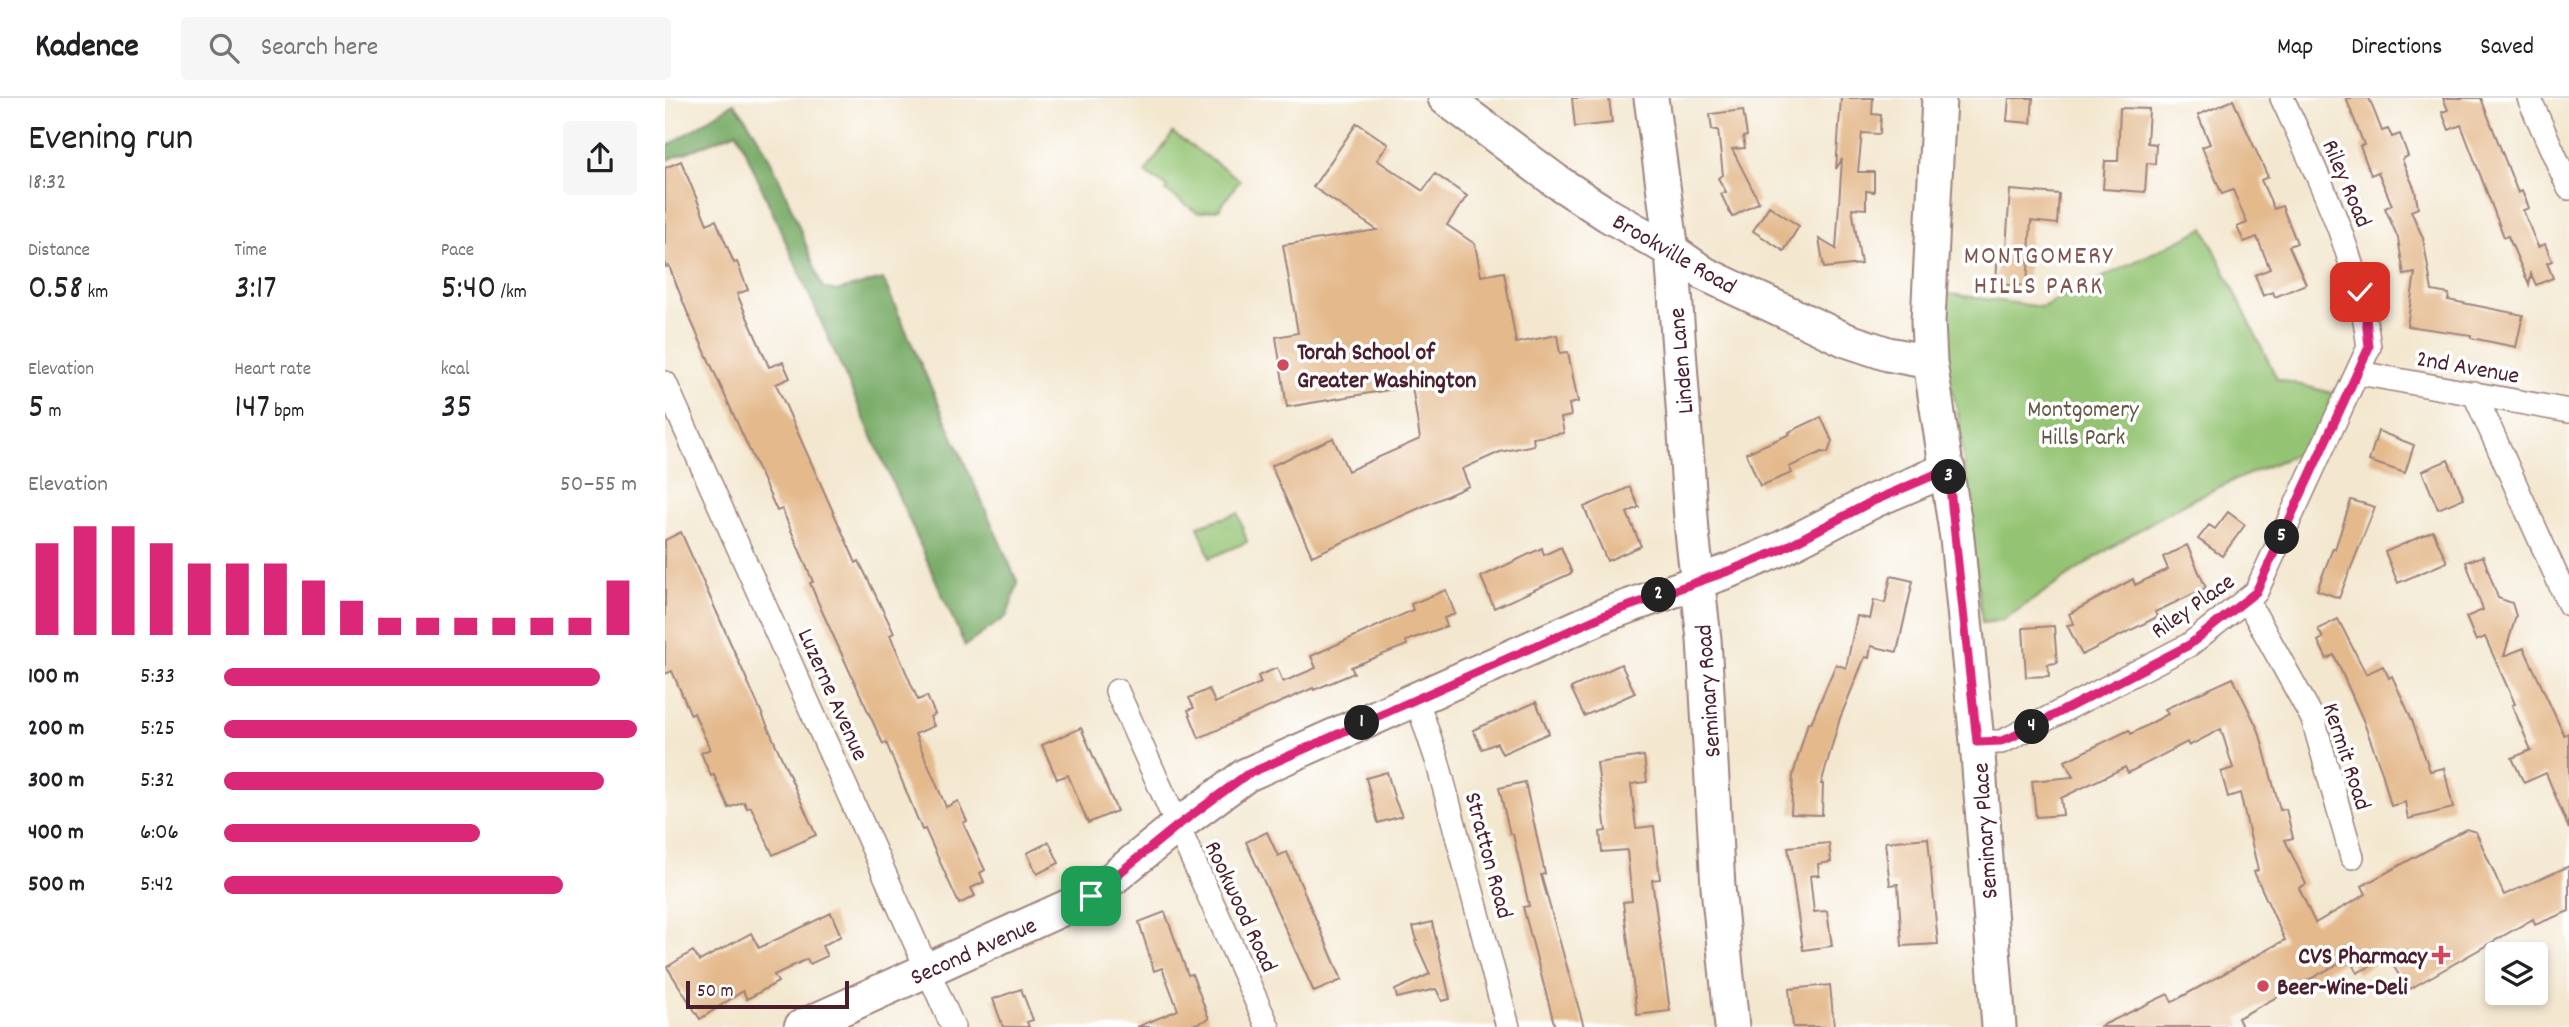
<!DOCTYPE html>
<html lang="en">
<head>
<meta charset="utf-8">
<style>
	:root { --surface:#fff; --page:#f6f6f6; --text:#202124; --muted:#757577; --line:#e0e0e0; --accent:#db2777 }
	body { margin:0; font-family:Dekko,sans-serif; background:var(--page); color:var(--text); height:100vh; display:flex; flex-direction:column; font-size:26px; white-space:nowrap }
	* { box-sizing:border-box; margin:0 }
	p { font-size:23px; color:var(--muted) }
	.icon { flex:none; width:38px; height:38px; fill:none; stroke:currentColor; stroke-width:2; stroke-linecap:round; stroke-linejoin:round }
	.map { position:relative; flex:1; overflow:hidden }
	.sheet { display:flex; flex-direction:column; background:var(--surface); width:665px }
	.sheet>* { flex:none }
	.fabs { position:absolute; left:1820px; top:844px; display:grid; gap:14px }
	.fabs a { display:grid; place-items:center; width:63px; height:63px; border-radius:7px; background:var(--surface); box-shadow:0 4px 10px #0003; font-size:35px }
	.scale { position:absolute; left:21px; bottom:18px; width:163px; box-sizing:border-box; padding-left:7px; border:4px solid #4a1f2b; border-top:0; font-size:19px; line-height:24px; white-space:nowrap; color:#4a1f2b; -webkit-text-stroke:5px #fff; paint-order:stroke }
	.pin { position:absolute; display:grid; place-items:center; width:60px; height:60px; color:#fff; margin:-30px; border-radius:14px; box-shadow:0 4px 10px #0006 }
	.km { position:absolute; width:35px; height:35px; margin:-18px; border-radius:50%; background:#222; color:#fff; font-size:19px; line-height:35px; text-align:center }
	.round { display:grid; place-items:center; flex:none; width:74px; height:74px; border-radius:7px; background:var(--page) }
	.head { display:flex; align-items:center; justify-content:space-between; height:119px; padding:0 28px }
	h1 { font-size:38px; font-weight:600; line-height:52px }
	.stats { display:grid; grid-template-columns:repeat(3,1fr); gap:10px; height:119px; padding:7px 28px }
	.stats div { display:grid; align-content:center }
	.stats b { font-size:35px; font-weight:600 }
	.stats small { font-size:19px; font-weight:400 }
	.stats p { font-size:19px }
	.chart { height:196px; padding:14px 28px }
	.chart p { display:flex; justify-content:space-between }
	.chart svg { width:100%; height:126px; margin-top:7px; stroke:var(--accent); stroke-width:6 }
	ul { padding:0 28px; list-style:none; font-size:23px }
	li { display:grid; grid-template-columns:112px 84px 1fr; align-items:center; height:52px }
	li i { height:18px; border-radius:9px; background:var(--accent) }
	header { display:flex; align-items:center; gap:42px; box-sizing:border-box; height:98px; padding:0 35px; background:var(--surface); border-bottom:2px solid var(--line) }
	header strong { font-size:33px }
	nav { display:flex; gap:38px; margin-inline-start:auto; font-size:24px }
	.search { width:490px; height:63px; background:var(--page); display:flex; align-items:center; gap:18px; box-sizing:border-box; padding:0 24px; border-radius:7px; color:var(--muted); font-size:26px }
	main { display:flex; flex:1; min-height:0 }
	.map>svg:first-child { display:block }
</style>
</head>
<body>
<header>
<strong>Kadence</strong>
<div class="search"><svg class="icon" aria-label="search" viewBox="0 0 24 24"><circle cx="10" cy="10" r="6"/><path d="M15 15l6 6"/></svg>Search here</div>
<nav><a>Map</a><a>Directions</a><a>Saved</a></nav>
</header>
<main>
<section class="sheet">
<div class="head"><div><h1>Evening run</h1><p>18:32</p></div><a class="round"><svg class="icon" aria-label="share" viewBox="0 0 24 24"><path d="M12 15V3M7 8l5-5 5 5M5 13v7h14v-7"/></svg></a></div>
<div class="stats">
<div><p>Distance</p><b>0.58<small> km</small></b></div>
<div><p>Time</p><b>3:17</b></div>
<div><p>Pace</p><b>5:40<small> /km</small></b></div>
</div>
<div class="stats">
<div><p>Elevation</p><b>5<small> m</small></b></div>
<div><p>Heart rate</p><b>147<small> bpm</small></b></div>
<div><p>kcal</p><b>35</b></div>
</div>
<div class="chart"><p><span>Elevation</span>50–55 m</p>
<svg viewBox="0 0 160 44" preserveAspectRatio="none"><path d="M5 44V12M15 44V6M25 44V6M35 44V12M45 44V19M55 44V19M65 44V19M75 44V25M85 44V32M95 44V38M105 44V38M115 44V38M125 44V38M135 44V38M145 44V38M155 44V25"/></svg>
</div>
<ul>
<li><b>100 m</b>5:33<i style="width:91%"></i></li>
<li><b>200 m</b>5:25<i style="width:100%"></i></li>
<li><b>300 m</b>5:32<i style="width:92%"></i></li>
<li><b>400 m</b>6:06<i style="width:62%"></i></li>
<li><b>500 m</b>5:42<i style="width:82%"></i></li>
</ul>
</section>
<div class="map">
<svg width="1904" height="929" viewBox="0 0 1904 929">
	<rect width="100%" height="100%" fill="#fff"/>
	<filter id="ink" filterUnits="userSpaceOnUse"><feTurbulence type="fractalNoise" baseFrequency=".0143" numOctaves="2"/><feDisplacementMap in="SourceGraphic" scale="14" xChannelSelector="R" yChannelSelector="G"/><feConvolveMatrix kernelMatrix="1 2 1 2 8 2 1 2 1" color-interpolation-filters="sRGB"/></filter>
	<filter id="wash" filterUnits="userSpaceOnUse"><feTurbulence type="fractalNoise" baseFrequency=".00686" numOctaves="4" result="noise"/><feDisplacementMap in="SourceGraphic" scale="28" xChannelSelector="R" yChannelSelector="G"/><feGaussianBlur stdDeviation="1.57" result="paint"/><feColorMatrix in="noise" values="0 0 0 0 0 0 0 0 0 0 0 0 0 0 0 0 0 1.4 0 .05"/><feComposite in="paint" operator="in"/></filter>
	<g filter="url(#wash)">
		<rect width="100%" height="100%" fill="#f3e7cf"/>
		<path fill="#94c473" stroke="#6f724f" stroke-width="2" d="M508,35L575,82L554,111L533,115L501,93L503,89L480,75Z
			M1539,130L1612,281L1675,297L1649,349C1602,369 1553,387 1508,412C1449,445 1394,485 1338,522L1317,525L1293,314L1279,265L1278,195L1377,209Z
			M573,415L582,444L545,460L533,428Z"/>
		<path fill="#77aa65" stroke="#606448" stroke-width="2" d="M69,5C112,57 132,128 158,190L171,193L218,181L353,485L342,518L300,548L72,34L0,63L1,49Z"/>
		<g id="blocks">
			<path fill="#e4ba8d" d="M907,0H944L947,25L910,29Z
				M1176,0H1208L1207,16L1216,17L1215,36L1197,35L1193,74H1209V94L1201,93V111L1187,110L1196,166L1159,170L1154,141L1171,151L1177,61L1171,71Z
				M1344,0H1368L1366,25L1342,23Z
				M1681,0H1704L1717,33L1723,31L1727,39L1735,36L1743,58L1737,61L1738,64L1750,92L1753,110L1746,113L1758,140L1767,193L1784,196L1783,202L1858,217L1851,249L1806,240V237L1742,228L1750,175L1739,177L1733,140L1720,110L1727,107L1713,74L1706,77L1695,48L1699,47Z
				M1778,0H1816L1853,95L1857,93L1864,110L1858,112L1873,149L1880,146L1887,163L1882,165L1888,180L1871,187L1866,176L1864,187L1843,138L1839,139L1796,27L1784,32L1777,14L1783,12Z
				M1568,2L1603,79L1596,82L1609,111L1617,108L1632,145L1624,148L1641,186L1610,199L1608,194L1598,198L1590,177L1605,171L1592,139L1579,144L1572,129L1582,125L1568,92L1557,96L1537,49L1545,46L1533,17Z
				M1455,10L1484,11L1482,45L1491,46L1490,66L1482,65L1480,94L1438,91L1440,63H1453Z
				M1078,12L1082,38L1078,39L1080,50L1067,51L1094,104L1067,119L1056,96L1061,94L1053,80L1058,77L1053,32H1047L1045,16Z
				M692,25L723,46L712,62L758,93L770,76L802,98L782,127L810,146L816,178L839,174L851,245L892,237L895,255L903,254L913,304L904,306L906,318L896,320L899,335L868,340L869,347L835,354L797,371L804,388L647,458L606,368L668,340L683,373L755,341L747,288L622,309L611,239L633,235L618,147L712,132L648,89Z
				M16,63L42,126L51,122L69,165L72,164L83,192L72,196L104,269L118,264L125,280L111,286L191,465L194,463L229,535L225,537L253,602L262,598L270,616L265,619L269,628L250,636L281,709L293,703L302,723L298,725L320,772L315,775L319,784L306,790L310,798L294,806L260,731L257,732L221,644L218,646L156,511L145,485L148,484L117,411L112,413L23,216L4,168L0,169V70Z
				M1345,92L1394,96L1392,126L1366,123L1362,188L1331,186L1333,149L1341,150Z
				M1104,108L1134,128L1119,153L1088,133Z
				M1156,319L1167,343L1163,355L1157,354L1124,369L1127,375L1095,388L1081,355L1125,336L1124,334Z
				M1713,333L1749,347L1740,375L1704,363Z
				M1783,362L1799,400L1773,411L1757,373Z
				M965,389L974,409L962,415L976,448L942,463L919,409Z
				M1686,402L1710,409L1674,500L1652,492L1668,450L1670,451Z
				M1563,414L1580,427L1557,458L1533,441L1544,427L1550,431Z
				M1768,433L1782,464L1733,485L1720,454Z
				M16,434L151,737L108,757L86,709L82,710L79,704L64,710L49,677L46,678L36,655L45,651L29,615L26,617L7,573L0,576V442Z
				M1522,447L1541,490L1490,514L1492,519L1417,557L1402,527L1409,526L1404,516L1468,481L1470,487L1503,471L1498,459Z
				M896,449L907,475L829,510L816,479L877,450L879,457Z
				M1818,458L1833,500L1847,505L1851,518L1839,558L1859,550L1899,637L1904,635V731L1881,675L1859,685L1847,660L1866,652L1847,607L1850,606L1820,539L1811,543L1801,519L1818,512L1801,464Z
				M1226,478L1248,483L1232,554L1206,548L1204,560L1200,559L1175,620L1156,686H1158L1157,717L1126,716L1128,677L1143,624L1146,625L1171,566L1181,570L1192,518L1205,521L1209,502L1220,505Z
				M781,492L790,516L779,520L782,528L741,543L742,547L686,569L689,575L649,592L648,590L534,640L523,612L529,610L524,600L544,591L550,605L596,585L593,578L612,570L618,584L651,570L646,558L748,512L746,506Z
				M1673,521L1701,576L1718,568L1724,580L1727,578L1747,622L1765,673L1779,670L1788,710L1743,721L1740,704L1726,708L1717,674L1698,622L1669,557L1662,561L1653,543L1658,540L1653,531Z
				M1389,528L1392,565L1383,566L1384,578L1361,579L1358,530Z
				M956,566L970,595L919,618L906,590Z
				M1568,580L1594,633L1615,712L1621,711L1628,740L1620,742L1641,786L1634,790L1650,825L1701,796L1697,788L1801,731L1811,734L1839,797L1904,768V813L1870,827L1868,821L1743,892L1723,859L1692,875L1684,860L1573,920L1577,929H1434L1503,896L1507,904L1620,842L1589,774L1593,772L1575,695L1563,699L1556,674L1568,670L1556,631L1524,648L1522,644L1463,675L1460,669L1396,700L1398,717L1371,719L1367,683L1408,679L1400,663L1464,632L1466,636L1503,616L1500,611Z
				M871,604L884,635L837,656L832,645L817,651L808,632Z
				M416,630L452,713L423,725L403,677L392,681L377,647Z
				M979,658L982,684L966,686L971,730L989,728L995,781L987,782L1005,913L972,917L958,804L967,803L962,752L937,754L935,734L941,733L932,665Z
				M722,674L730,702L737,718L713,725L701,680Z
				M860,684L880,776L876,777L919,929H890L858,809L864,808L848,736H845L834,690Z
				M602,734L613,758L622,754L677,882L649,894L581,744Z
				M1263,740L1273,846L1237,848L1233,786L1225,787L1220,744Z
				M384,744L394,765L372,776L362,755Z
				M1164,745L1166,764L1153,766L1154,777L1145,778L1149,814L1162,813L1167,848L1138,852L1123,749Z
				M500,814L523,877L527,876L544,921L522,929H472L513,912L497,870L489,873L474,824Z
				M166,815L176,838L157,848L162,858L145,866L142,861L109,877L113,884L82,901L78,893L35,921L2,869L28,853L35,863L86,835L94,850Z
				M767,824L785,901L777,903L771,891L732,900L730,892L765,876L750,843L752,842L748,829Z
				M1165,887L1169,929H1128L1124,891Z
				M356,891L368,922L362,924L364,929H338L328,901Z"/>
		</g>
	</g>
	<g filter="url(#ink)">
		<use href="#blocks" fill-opacity="0" stroke="#9e837d" stroke-width="2"/>
		<g fill="none" stroke-linecap="round" stroke-linejoin="round">
			<defs>
				<path id="street" d="M1864,0L1904,90
					M1694,275L1904,313
					M0,285L288,929
					M1809,295L1904,506
					M1582,502L1648,621L1687,759
					M452,593L603,929
					M751,600L772,662L843,929
					M1312,644H1336L1345,640L1524,547L1591,494L1704,249C1693,158 1655,82 1617,0"/>
				<path id="secondary" d="M780,0L891,83L943,117L1007,153L1040,176L1181,242L1223,256L1265,264
					M986,0L1007,153L1027,434L1039,541L1053,789L1067,929
					M1274,0L1263,224L1265,264L1292,440L1312,644L1334,929
					M136,929L426,798L512,728L581,677L942,516L1069,471L1113,452L1208,403L1283,371"/>
			</defs>
			<use href="#street" stroke="#9e837d" stroke-width="26"/>
			<use href="#secondary" stroke="#9e837d" stroke-width="37"/>
			<use href="#street" stroke="#fff" stroke-width="23"/>
			<use href="#secondary" stroke="#fff" stroke-width="33"/>
		</g>
	</g>
	<g fill="none" stroke-linecap="round" stroke-linejoin="round" filter="url(#ink)">
		<defs>
			<path id="route" d="M426,798L512,728L581,677L942,516L1069,471L1113,453L1208,403L1283,371L1312,644L1336,643L1345,640L1524,547L1591,494L1704,249L1700,210L1695,194"/>
		</defs>
		<use href="#route" stroke="#fff" stroke-width="14"/>
		<use href="#route" stroke="#db2777" stroke-width="9"/>
	</g>
	<g fill="#d1495b" stroke="#fff" stroke-width="2.5">
		<circle cx="618" cy="267" r="7"/>
		<path d="M1772.5 846.5h7v7h7v7h-7v7h-7v-7h-7v-7h7z"/>
		<circle cx="1598" cy="888" r="7"/>
	</g>
	<g text-anchor="middle" stroke-width="7" stroke-linejoin="round" paint-order="stroke">
		<g font-size="24" fill="#4a1f2b" stroke="#fff">
			<text transform="translate(1683 85) rotate(67)" y="8">Riley Road</text>
			<text transform="translate(1010 155) rotate(30)" y="8">Brookville Road</text>
			<text transform="translate(1015 263) rotate(-95)" y="8">Linden Lane</text>
			<text transform="translate(1803 268) rotate(10)" y="8">2nd Avenue</text>
			<text transform="translate(1527 507) rotate(-35)" y="8">Riley Place</text>
			<text transform="translate(1042 593) rotate(-94)" y="8">Seminary Road</text>
			<text transform="translate(169 596) rotate(66)" y="8">Luzerne Avenue</text>
			<text transform="translate(1683 658) rotate(72)" y="8">Kermit Road</text>
			<text transform="translate(1319 733) rotate(-94)" y="8">Seminary Place</text>
			<text transform="translate(825 757) rotate(75)" y="8">Stratton Road</text>
			<text transform="translate(577 808) rotate(65)" y="8">Rookwood Road</text>
			<text transform="translate(308 852) rotate(-24)" y="8">Second Avenue</text>
		</g>
		<g font-size="24" font-weight="bold" fill="#4a1f2b" stroke="#fff" text-anchor="start">
			<text x="632" y="261">Torah School of<tspan x="632" dy="28">Greater Washington</tspan></text>
			<text x="1762" y="865" text-anchor="end">CVS Pharmacy</text>
			<text x="1612" y="896">Beer-Wine-Deli</text>
		</g>
		<g font-size="24" fill="#645944" stroke="#fff">
			<text x="1418" y="318">Montgomery<tspan x="1418" dy="28">Hills Park</tspan></text>
		</g>
		<g font-size="26" letter-spacing="2" fill="#80554d" stroke="#fff">
			<text x="1374" y="165">MONTGOMERY<tspan x="1374" dy="30">HILLS PARK</tspan></text>
		</g>
	</g>
</svg>
<div class="fabs">
<a><svg class="icon" aria-label="layers" viewBox="0 0 24 24"><path d="M12 4l9 5-9 5-9-5zM3 14l9 5 9-5"/></svg></a>
</div>
<div class="scale">50 m</div>
<div class="pin" style="left:426px;top:798px;background:#1e9e55"><svg class="icon" aria-label="arrive" viewBox="0 0 24 24"><path d="M6 21V4h12l-3 4 3 4H6"/></svg></div>
<div class="pin" style="left:1695px;top:194px;background:#d93025"><svg class="icon" aria-label="check" viewBox="0 0 24 24"><path d="M5 12l5 5 9-10"/></svg></div>
<b class="km" style="left:697px;top:625px">1</b>
<b class="km" style="left:994px;top:497px">2</b>
<b class="km" style="left:1284px;top:379px">3</b>
<b class="km" style="left:1367px;top:629px">4</b>
<b class="km" style="left:1617px;top:439px">5</b>
</div>
</main>
</body>
</html>
